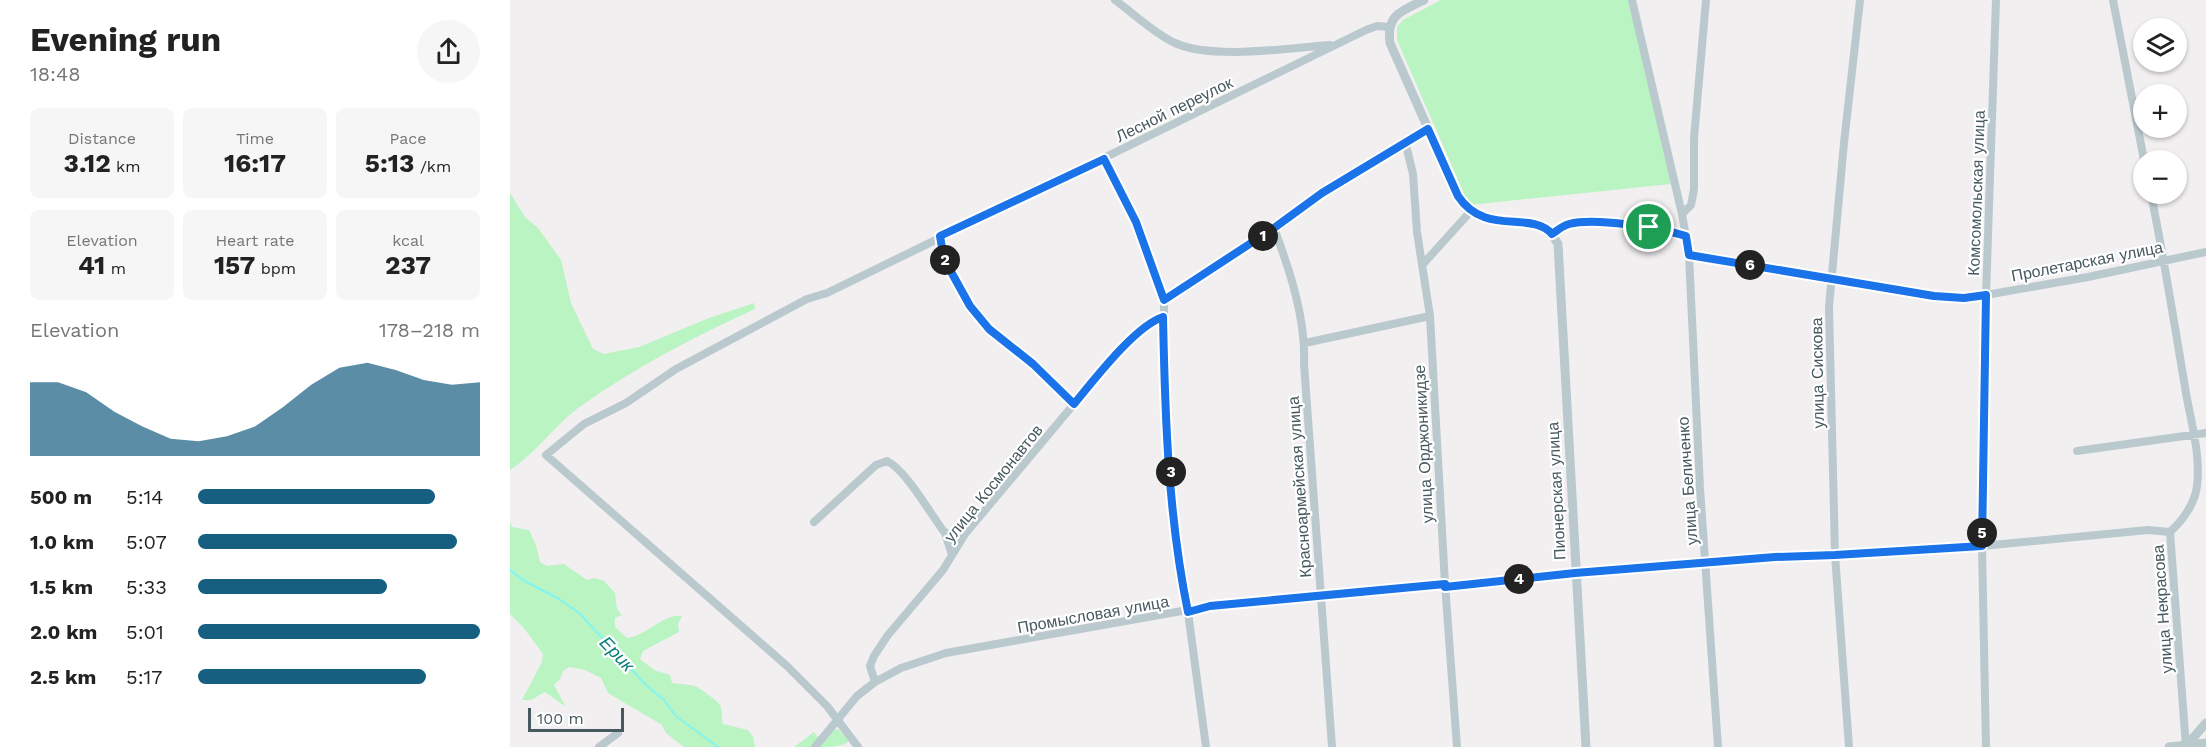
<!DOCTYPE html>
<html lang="en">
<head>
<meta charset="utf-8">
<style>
	:root { --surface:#fff; --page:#f6f6f6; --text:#222; --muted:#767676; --accent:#165f81 }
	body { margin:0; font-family:"Work Sans",sans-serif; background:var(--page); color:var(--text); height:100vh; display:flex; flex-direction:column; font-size:22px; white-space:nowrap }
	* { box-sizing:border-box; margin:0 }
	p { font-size:20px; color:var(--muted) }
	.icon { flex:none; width:33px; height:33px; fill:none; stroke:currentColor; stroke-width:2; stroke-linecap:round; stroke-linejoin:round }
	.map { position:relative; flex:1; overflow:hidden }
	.drawer { display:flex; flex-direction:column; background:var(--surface); width:510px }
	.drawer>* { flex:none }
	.buttons { position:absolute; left:1623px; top:18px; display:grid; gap:12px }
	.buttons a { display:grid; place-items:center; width:54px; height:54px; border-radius:50%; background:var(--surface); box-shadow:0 2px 4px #0004; font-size:30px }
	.scale { position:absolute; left:18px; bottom:15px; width:96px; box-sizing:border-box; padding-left:6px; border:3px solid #46595f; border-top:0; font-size:16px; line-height:21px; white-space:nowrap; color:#46595f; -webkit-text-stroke:4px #fff; paint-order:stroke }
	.pin { position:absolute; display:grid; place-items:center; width:51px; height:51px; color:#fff; margin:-26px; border:3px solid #fff; border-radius:50%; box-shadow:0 2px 6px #0007 }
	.km { position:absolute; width:30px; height:30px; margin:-15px; border-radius:50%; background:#222; color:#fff; font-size:16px; line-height:30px; text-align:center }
	.round { display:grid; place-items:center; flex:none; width:63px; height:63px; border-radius:32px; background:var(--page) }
	.overview { display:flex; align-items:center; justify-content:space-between; height:102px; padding:0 30px }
	h1 { font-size:33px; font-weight:700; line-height:45px }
	.metrics { display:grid; grid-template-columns:repeat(3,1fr); gap:9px; height:102px; padding:6px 30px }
	.metrics div { display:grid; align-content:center; border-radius:9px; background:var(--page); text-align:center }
	.metrics b { font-size:26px; font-weight:700 }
	.metrics small { font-size:16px; font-weight:400 }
	.metrics p { font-size:16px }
	.chart { height:168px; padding:12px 30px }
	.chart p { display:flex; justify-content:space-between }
	.chart svg { width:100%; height:108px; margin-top:6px; fill:var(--accent); opacity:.7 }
	ul { padding:0 30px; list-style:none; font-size:20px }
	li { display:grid; grid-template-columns:96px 72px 1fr; align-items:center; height:45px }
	li i { height:15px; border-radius:8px; background:var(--accent) }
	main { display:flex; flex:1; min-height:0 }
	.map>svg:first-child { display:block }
</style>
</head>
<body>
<main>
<section class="drawer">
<div class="overview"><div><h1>Evening run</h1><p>18:48</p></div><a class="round"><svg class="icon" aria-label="share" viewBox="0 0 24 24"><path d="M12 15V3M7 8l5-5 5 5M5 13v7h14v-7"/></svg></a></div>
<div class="metrics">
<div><p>Distance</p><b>3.12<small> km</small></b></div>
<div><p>Time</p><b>16:17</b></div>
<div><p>Pace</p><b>5:13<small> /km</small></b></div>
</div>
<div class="metrics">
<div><p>Elevation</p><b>41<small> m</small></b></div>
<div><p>Heart rate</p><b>157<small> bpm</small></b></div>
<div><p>kcal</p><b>237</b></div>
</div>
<div class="chart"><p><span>Elevation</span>178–218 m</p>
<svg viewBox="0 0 160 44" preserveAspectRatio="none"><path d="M0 44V14L10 14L20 18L30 26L40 32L50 37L60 38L70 36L80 32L90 24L100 15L110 8L120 6L130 9L140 13L150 15L160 14V44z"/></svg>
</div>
<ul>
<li><b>500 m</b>5:14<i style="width:84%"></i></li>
<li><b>1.0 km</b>5:07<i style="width:92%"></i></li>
<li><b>1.5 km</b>5:33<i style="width:67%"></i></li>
<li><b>2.0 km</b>5:01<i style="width:100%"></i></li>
<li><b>2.5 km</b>5:17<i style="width:81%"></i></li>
</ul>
</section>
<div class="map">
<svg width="1696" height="747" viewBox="0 0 1696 747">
	<rect width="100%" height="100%" fill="#f2eff0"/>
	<path fill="#baf4c2" d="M931,0H1119L1161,184L959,205L887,40V27L893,20Z
		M0,193L15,217L28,228L51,260L61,303L83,349L94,354L129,347L199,318L244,303L245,309C185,336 122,369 68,408C44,426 26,453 0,470Z
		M0,522L2,527L19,530L26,545L30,562L37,566L54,564L77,580L85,578L94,581L105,593L107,609L112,615L105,618V627L117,638C137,636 152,614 172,616L168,624L169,632L133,651L130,659L144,670L160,675L162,683C170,684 180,684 187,687C191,689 209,702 210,705C213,711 211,718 213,724L238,730L243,737L245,747H174L156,733L152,725L98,693L91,678L75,670L59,667L53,671L50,679L44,685L56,707L35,692L21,700H12L32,662L33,654L13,627L0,614Z
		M328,729L339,741C333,747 319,747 309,747L323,730Z
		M304,732L309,739L303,747H284Z"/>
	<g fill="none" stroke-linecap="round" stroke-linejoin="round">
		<path stroke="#83f5f1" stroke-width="2" d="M0,570L13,580L49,599L69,613L135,684L154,700L166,716L208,747"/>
		<path stroke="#bac9ce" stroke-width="8" d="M605,0C623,13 645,34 665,43C702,60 779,48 820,45
			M1122,0L1172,214L1179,255L1190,488L1208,747
			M1603,0L1634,160
			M895,141L903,174L907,232L920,316L935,584L947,747
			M594,159L626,222L654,300V376L665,531L669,567L678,612L696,747
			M1641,194C1654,258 1664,322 1675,387C1680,419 1691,453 1687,486C1685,504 1672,521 1660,532L1676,747
			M1172,214L1181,205L1184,189V138L1196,0
			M764,228C780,271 796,319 794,364L822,747
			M1042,234C1048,230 1052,226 1059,224C1084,217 1150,228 1176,236
			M430,236L434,259L460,306L479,329L523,364L564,403
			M1179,255L1424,296L1453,298L1476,295L1578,277L1696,252
			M913,264L961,211
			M654,300L764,228L812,193L918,129
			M795,343L920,316
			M1567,451L1696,433
			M304,522L366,465L377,461C396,470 421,515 435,533L455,534
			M435,533L442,555
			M935,587L1065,573L1265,557L1325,555L1472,546L1638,530L1660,532
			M365,682L360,666L364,656L378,635L433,570L455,534L600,361C615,346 633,323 653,317
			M89,747L108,733
			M305,747L347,696L365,682L391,668L436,653L700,606L935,584
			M348,747L317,706L277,666L36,455L74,424L116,403L166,369L297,299L317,293L856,30L867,26L879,27
			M1339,747L1325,555L1319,307L1334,143L1350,0
			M1476,747L1472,546L1476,295L1486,0"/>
		<path stroke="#bac9ce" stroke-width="9" d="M914,0C892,11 876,14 880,43L948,196C966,224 1000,222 1030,225L1042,234L1048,244L1076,747
			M1676,746L1696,723
			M1659,747L1696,743"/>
	</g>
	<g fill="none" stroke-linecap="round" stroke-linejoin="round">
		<defs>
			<path id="route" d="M918,129L948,196C975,237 1021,210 1042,234C1048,230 1052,226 1059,224C1085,217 1150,228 1176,236L1179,255L1424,296L1454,298L1476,295L1472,546L1325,555L1265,557L1065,573L935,587V584L700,606L678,612C658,515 655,415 653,317C625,326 584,380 564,404L523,364L479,329L460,306L434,259L430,236L594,159L626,222L654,300L764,228L812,193Z"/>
		</defs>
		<use href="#route" stroke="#fff" stroke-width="12"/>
		<use href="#route" stroke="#1a73e8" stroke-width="8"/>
	</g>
	<g text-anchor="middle" stroke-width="4.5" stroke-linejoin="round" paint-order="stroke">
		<g font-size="16" fill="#46595f" stroke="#fff">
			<text transform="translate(664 109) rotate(-26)" y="6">Лесной переулок</text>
			<text transform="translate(1466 193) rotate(-88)" y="6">Комсомольская улица</text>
			<text transform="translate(1577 261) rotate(-11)" y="6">Пролетарская улица</text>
			<text transform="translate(1307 373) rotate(-91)" y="6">улица Сискова</text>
			<text transform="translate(913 444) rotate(-93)" y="6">улица Орджоникидзе</text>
			<text transform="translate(1177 481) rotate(-94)" y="6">улица Беличенко</text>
			<text transform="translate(483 483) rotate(-51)" y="6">улица Космонавтов</text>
			<text transform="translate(789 487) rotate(-94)" y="6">Красноармейская улица</text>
			<text transform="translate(1046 491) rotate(-93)" y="6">Пионерская улица</text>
			<text transform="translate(1652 609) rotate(-94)" y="6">улица Некрасова</text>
			<text transform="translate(583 614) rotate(-10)" y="6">Промысловая улица</text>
		</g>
		<g font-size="18" font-style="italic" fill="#067e79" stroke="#fff">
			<text transform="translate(107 654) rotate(46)" y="6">Ерик</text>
		</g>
	</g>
</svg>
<div class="buttons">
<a><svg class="icon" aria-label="layers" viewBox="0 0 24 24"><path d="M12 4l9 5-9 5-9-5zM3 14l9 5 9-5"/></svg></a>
<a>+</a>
<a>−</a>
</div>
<div class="scale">100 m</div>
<div class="pin" style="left:1139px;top:227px;background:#1e9e55"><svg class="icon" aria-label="arrive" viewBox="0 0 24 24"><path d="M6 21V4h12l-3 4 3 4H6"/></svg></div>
<b class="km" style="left:753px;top:236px">1</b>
<b class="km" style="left:435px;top:260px">2</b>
<b class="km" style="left:661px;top:472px">3</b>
<b class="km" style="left:1009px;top:579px">4</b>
<b class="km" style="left:1472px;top:533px">5</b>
<b class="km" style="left:1240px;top:265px">6</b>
</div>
</main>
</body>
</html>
